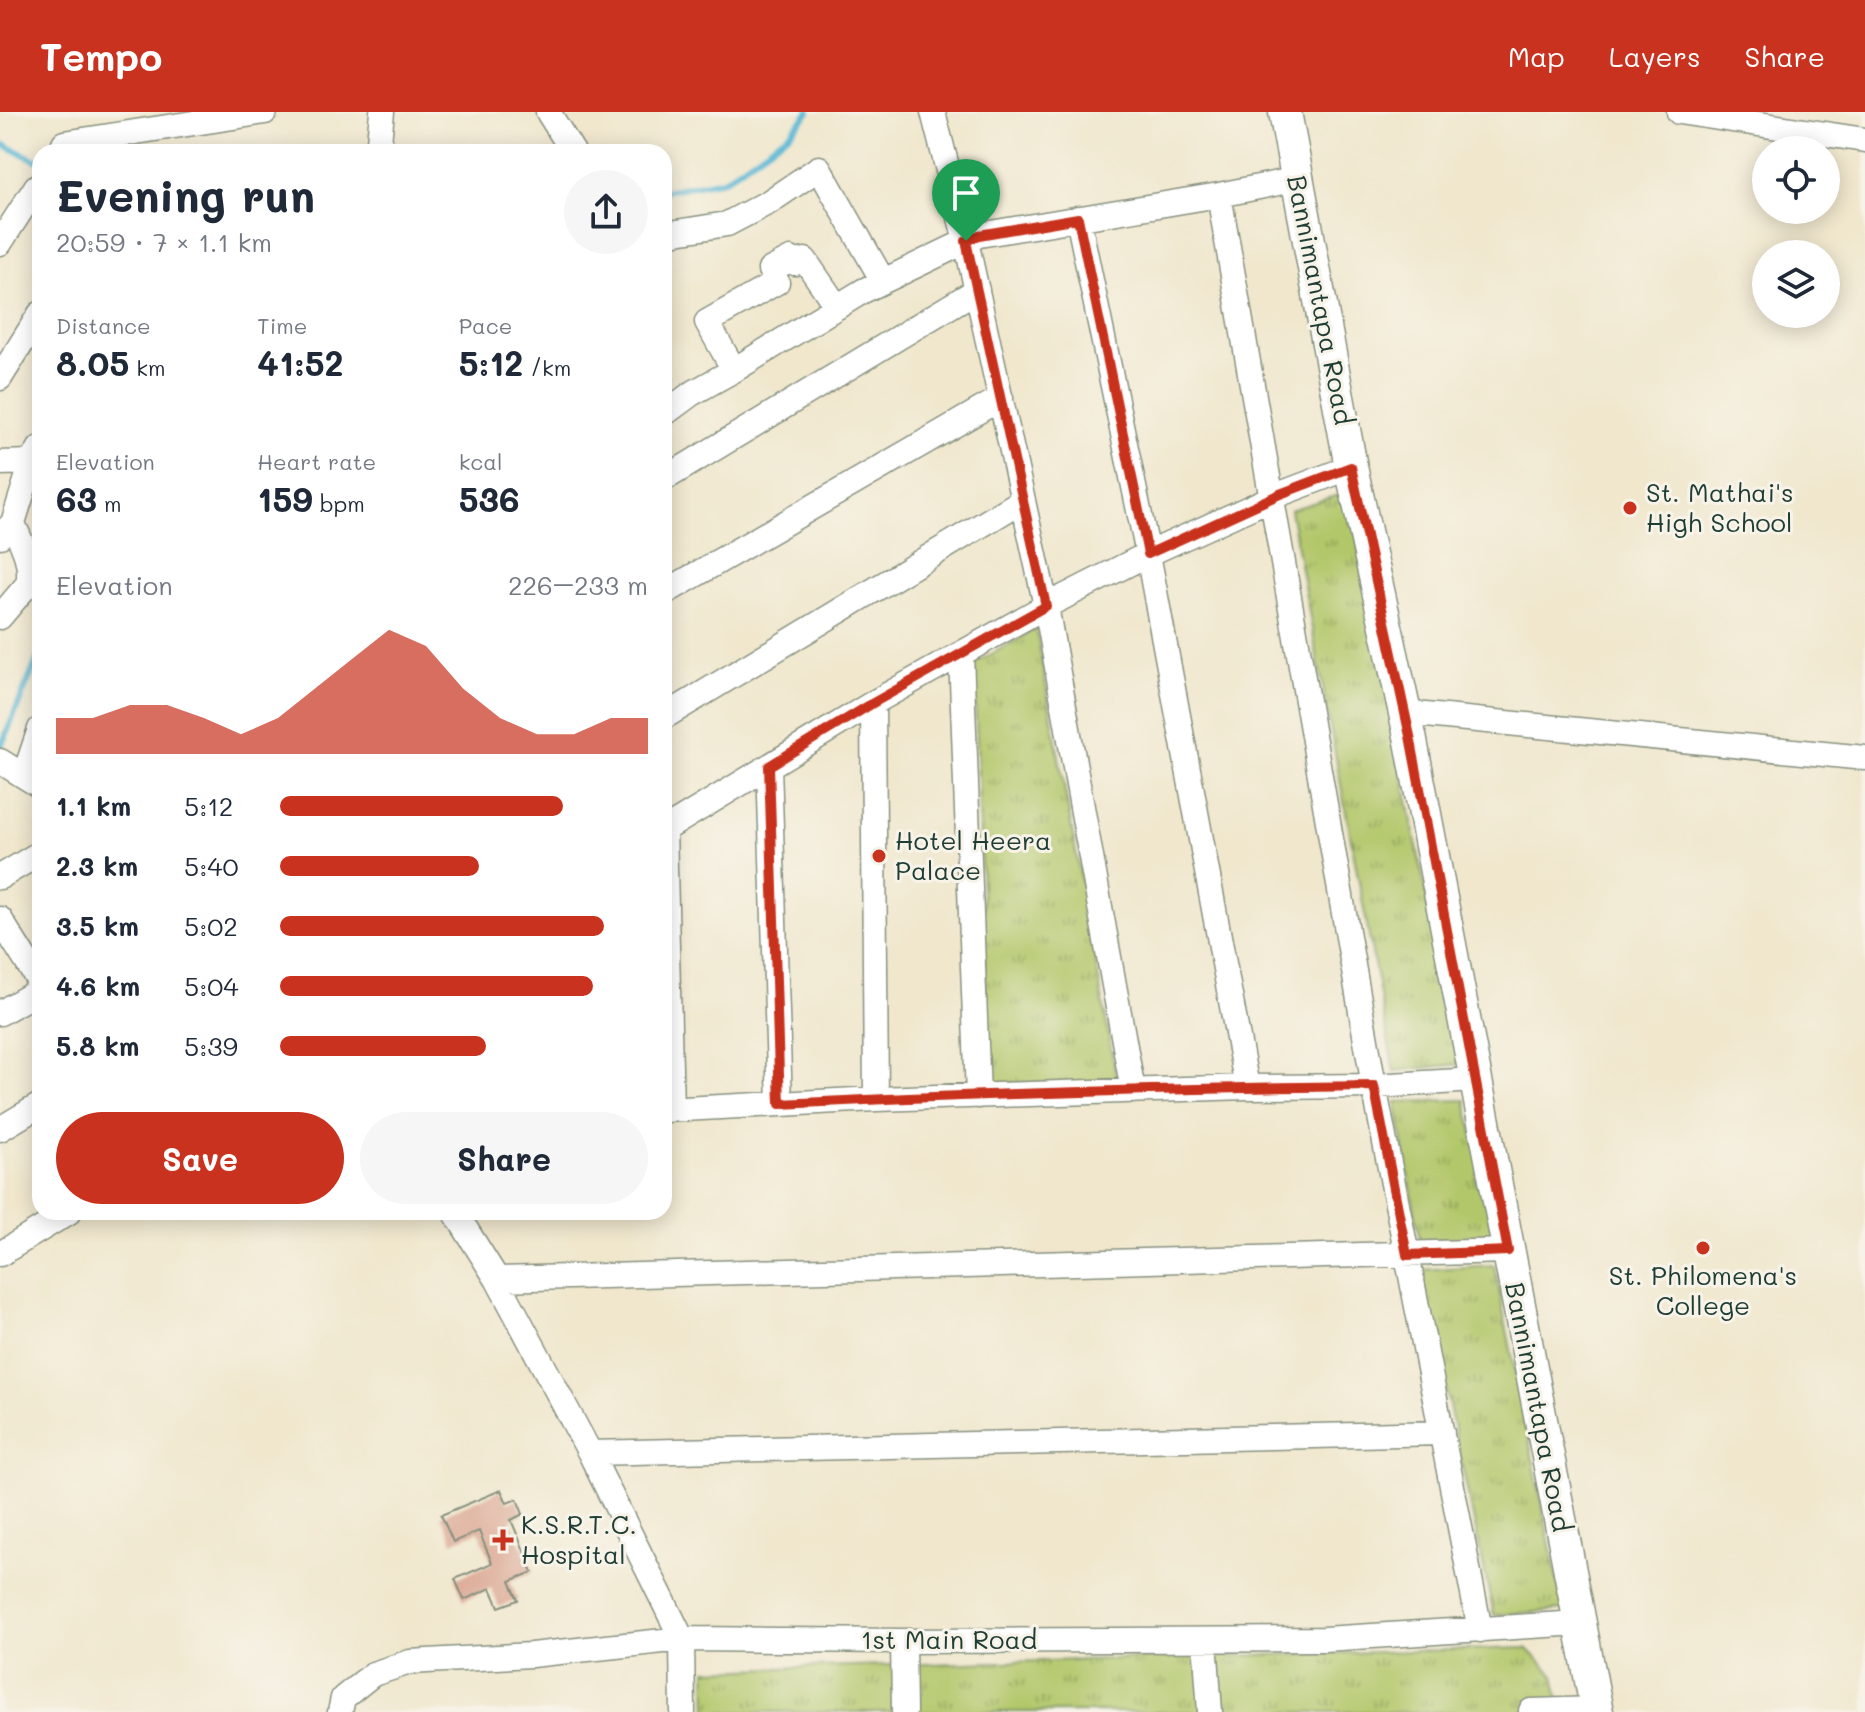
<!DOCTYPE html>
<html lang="en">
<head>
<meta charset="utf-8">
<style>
	:root { --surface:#fff; --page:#f6f6f7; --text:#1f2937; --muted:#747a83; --accent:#c8321e }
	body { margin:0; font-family:Mali,sans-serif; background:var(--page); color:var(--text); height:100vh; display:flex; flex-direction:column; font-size:30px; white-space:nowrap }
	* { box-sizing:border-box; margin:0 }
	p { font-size:26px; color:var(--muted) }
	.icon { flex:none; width:44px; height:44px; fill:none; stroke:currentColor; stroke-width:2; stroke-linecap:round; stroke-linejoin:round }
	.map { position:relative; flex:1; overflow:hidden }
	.side { position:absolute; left:32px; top:32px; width:640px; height:1076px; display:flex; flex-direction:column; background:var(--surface); border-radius:24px; box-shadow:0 4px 20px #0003 }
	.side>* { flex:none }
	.tools { position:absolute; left:1752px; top:24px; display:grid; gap:16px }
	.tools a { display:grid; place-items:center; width:88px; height:88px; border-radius:50%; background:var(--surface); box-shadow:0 4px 20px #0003; font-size:40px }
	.pin { position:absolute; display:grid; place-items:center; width:68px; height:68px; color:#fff; margin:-82px -34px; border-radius:50% 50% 50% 0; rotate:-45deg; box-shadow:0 0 8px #0007 }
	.pin .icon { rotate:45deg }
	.round { display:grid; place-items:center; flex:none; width:84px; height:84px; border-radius:42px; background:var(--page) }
	.headline { display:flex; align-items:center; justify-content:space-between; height:136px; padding:0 24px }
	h1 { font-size:44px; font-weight:800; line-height:60px }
	.metrics { display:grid; grid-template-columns:repeat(3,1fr); gap:12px; height:136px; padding:8px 24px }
	.metrics div { display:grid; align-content:center }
	.metrics b { font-size:34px; font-weight:800 }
	.metrics small { font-size:22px; font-weight:400 }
	.metrics p { font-size:22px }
	.chart { height:224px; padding:16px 24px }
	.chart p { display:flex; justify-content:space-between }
	.chart svg { width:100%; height:144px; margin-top:8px; fill:var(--accent); opacity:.7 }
	.primary-button { display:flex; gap:16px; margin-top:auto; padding:16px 24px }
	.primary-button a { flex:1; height:92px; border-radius:48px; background:var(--accent); color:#fff; font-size:32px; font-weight:800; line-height:92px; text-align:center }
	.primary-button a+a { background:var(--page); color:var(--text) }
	ul { padding:0 24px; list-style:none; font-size:26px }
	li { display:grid; grid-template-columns:128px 96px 1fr; align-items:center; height:60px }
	li i { height:20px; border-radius:10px; background:var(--accent) }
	header { display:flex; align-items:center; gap:48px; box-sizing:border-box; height:112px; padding:0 40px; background:var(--accent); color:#fff }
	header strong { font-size:38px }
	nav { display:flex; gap:44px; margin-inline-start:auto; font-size:28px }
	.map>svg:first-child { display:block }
</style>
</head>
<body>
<header>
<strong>Tempo</strong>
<nav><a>Map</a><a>Layers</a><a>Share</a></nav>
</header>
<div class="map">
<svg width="1865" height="1600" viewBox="0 0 1865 1600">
	<defs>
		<pattern id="park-tufts" width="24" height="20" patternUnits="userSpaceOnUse" patternTransform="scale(2)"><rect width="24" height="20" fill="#b2c76b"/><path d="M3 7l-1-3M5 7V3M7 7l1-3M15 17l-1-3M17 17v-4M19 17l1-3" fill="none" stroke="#90a359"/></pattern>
	</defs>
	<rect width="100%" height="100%" fill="#f7f3e8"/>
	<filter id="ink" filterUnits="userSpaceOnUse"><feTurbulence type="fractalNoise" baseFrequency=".0125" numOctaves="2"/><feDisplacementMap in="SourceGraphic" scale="16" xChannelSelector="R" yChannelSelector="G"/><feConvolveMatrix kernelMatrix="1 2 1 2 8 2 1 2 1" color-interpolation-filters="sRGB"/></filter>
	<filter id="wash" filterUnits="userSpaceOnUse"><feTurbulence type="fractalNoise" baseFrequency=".006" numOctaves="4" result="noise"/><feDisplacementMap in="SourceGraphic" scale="32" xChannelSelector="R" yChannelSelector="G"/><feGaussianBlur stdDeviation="1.8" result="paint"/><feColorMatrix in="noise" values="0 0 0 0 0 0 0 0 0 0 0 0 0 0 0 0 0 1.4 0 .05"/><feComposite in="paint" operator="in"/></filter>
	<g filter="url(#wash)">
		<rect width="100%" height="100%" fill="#f0e7cd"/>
		<path fill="url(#park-tufts)" stroke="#688250" stroke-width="2" d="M1348,380L1459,952L1394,959L1290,398Z
			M1036,517L1117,970L989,972L974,552Z
			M1466,988L1494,1124L1420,1129L1396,990Z
			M1494,1153L1563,1498L1494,1503L1420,1158Z
			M1527,1536L1554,1563L1561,1600H707L706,1558Z"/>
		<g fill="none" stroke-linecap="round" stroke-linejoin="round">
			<path stroke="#55b6d4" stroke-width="6" d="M0,31L40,50
				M664,79L724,68L790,21L809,0
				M0,637L40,541"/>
		</g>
		<g id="blocks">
			<path fill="#daa490" d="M501,1378L507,1391L517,1387L523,1402L511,1408L533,1460L510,1469L518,1488L499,1495L491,1476L464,1488L455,1467L492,1451L479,1419L453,1430L441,1403Z"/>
		</g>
	</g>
	<g filter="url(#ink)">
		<use href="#blocks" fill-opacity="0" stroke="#889280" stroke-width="2"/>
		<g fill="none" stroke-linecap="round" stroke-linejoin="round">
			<defs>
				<path id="minor" d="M548,0L573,40
					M933,0L966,129L1046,494L1133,979
					M1679,0L1865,28
					M64,31L265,0
					M378,40L382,0
					M1219,83L1374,974L1480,1518
					M1078,106L1148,442L1247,975
					M664,122L727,112L769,90L819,56L883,169
					M0,131L36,75
					M734,258L707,210L777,170L770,158L791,147L795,151L805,148L837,195
					M0,266L40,202
					M664,302L691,282L734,258L863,179L979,123L1219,83L1298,67
					M0,351L32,350
					M664,367L977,178
					M0,424L13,411L32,350L40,336
					M664,481L1001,286
					M0,505L28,472C33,450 21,431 13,411
					M961,542L978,984
					M873,591L876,987
					M1405,601L1865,646
					M664,605L1023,388
					M0,649L40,674
					M769,654L780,992
					M24,664L40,617
					M664,716L671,997
					M664,718L873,591L1046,494L1148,442L1280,382L1351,355
					M0,765L40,741
					M0,807L40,871
					M0,901L40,878
					M664,998L876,987L1247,975L1374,974L1476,968
					M0,1017L40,993
					M455,1100L497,1167L590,1341L682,1527L683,1600
					M0,1142L69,1100
					M497,1167L1508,1139
					M590,1341L1442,1321
					M1205,1528L1210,1600
					M903,1529L904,1600
					M1531,1599L1597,1597
					M340,1600L343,1586L373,1562L410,1550L531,1543L682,1527L903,1529L1324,1527L1580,1511"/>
				<path id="major" d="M1285,0L1351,355L1410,624L1597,1600"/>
			</defs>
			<use href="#minor" stroke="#889280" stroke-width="27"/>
			<use href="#major" stroke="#889280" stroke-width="35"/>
			<use href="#minor" stroke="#fff" stroke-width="24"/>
			<use href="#major" stroke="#fff" stroke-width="32"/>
		</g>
	</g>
	<g fill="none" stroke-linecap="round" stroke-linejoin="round" filter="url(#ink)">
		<defs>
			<path id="route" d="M1078,106L1148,442L1280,382L1351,355L1410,624L1508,1139L1407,1143L1374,974C1176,976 977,982 780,992L769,654L873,591L1046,494L966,129L979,123Z"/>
		</defs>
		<use href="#route" stroke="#fff" stroke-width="16"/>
		<use href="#route" stroke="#c8321e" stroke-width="10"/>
	</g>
	<g fill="#c8321e" stroke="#f7f3e8" stroke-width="3">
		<circle cx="1630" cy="396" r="8"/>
		<circle cx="879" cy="744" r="8"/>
		<circle cx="1703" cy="1136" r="8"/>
		<path d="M499 1416h8v8h8v8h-8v8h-8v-8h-8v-8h8z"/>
	</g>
	<g text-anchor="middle" stroke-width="6" stroke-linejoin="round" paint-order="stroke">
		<g font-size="26" fill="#1f3d34" stroke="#f7f3e8">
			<text transform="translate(1320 188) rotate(79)" y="9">Bannimantapa Road</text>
			<text transform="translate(1538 1295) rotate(79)" y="9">Bannimantapa Road</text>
			<text x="949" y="1537">1st Main Road</text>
		</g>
		<g font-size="26" fill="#1f3d34" stroke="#f7f3e8" text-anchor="start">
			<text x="1646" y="390">St. Mathai's<tspan x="1646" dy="30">High School</tspan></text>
			<text x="895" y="738">Hotel Heera<tspan x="895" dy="30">Palace</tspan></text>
			<text x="1703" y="1173" text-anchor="middle">St. Philomena's<tspan x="1703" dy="30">College</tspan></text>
			<text x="521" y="1422">K.S.R.T.C.<tspan x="521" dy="30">Hospital</tspan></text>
		</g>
	</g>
</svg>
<div class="tools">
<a><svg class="icon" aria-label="locate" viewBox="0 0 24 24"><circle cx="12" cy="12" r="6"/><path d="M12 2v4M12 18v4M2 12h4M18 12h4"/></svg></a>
<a><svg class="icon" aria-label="layers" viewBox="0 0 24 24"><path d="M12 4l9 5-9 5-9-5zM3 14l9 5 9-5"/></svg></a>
</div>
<div class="pin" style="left:966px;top:129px;background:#1e9e55"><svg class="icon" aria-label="arrive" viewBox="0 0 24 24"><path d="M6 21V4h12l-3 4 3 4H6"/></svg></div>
<section class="side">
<div class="headline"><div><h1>Evening run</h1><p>20:59 · 7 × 1.1 km</p></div><a class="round"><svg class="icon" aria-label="share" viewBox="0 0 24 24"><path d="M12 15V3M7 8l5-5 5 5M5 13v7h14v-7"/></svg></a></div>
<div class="metrics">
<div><p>Distance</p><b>8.05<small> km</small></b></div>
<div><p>Time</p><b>41:52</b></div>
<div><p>Pace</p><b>5:12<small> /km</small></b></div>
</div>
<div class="metrics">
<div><p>Elevation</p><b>63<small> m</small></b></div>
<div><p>Heart rate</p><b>159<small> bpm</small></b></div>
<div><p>kcal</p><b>536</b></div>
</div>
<div class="chart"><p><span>Elevation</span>226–233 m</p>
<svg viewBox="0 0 160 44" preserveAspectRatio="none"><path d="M0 44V33L10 33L20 29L30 29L40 33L50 38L60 33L70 24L80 15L90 6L100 11L110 24L120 33L130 38L140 38L150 33L160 33V44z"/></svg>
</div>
<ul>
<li><b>1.1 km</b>5:12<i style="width:77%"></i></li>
<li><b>2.3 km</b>5:40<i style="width:54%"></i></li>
<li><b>3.5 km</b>5:02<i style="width:88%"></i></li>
<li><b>4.6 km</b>5:04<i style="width:85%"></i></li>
<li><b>5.8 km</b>5:39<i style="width:56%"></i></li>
</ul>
<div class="primary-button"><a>Save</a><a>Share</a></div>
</section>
</div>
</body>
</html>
